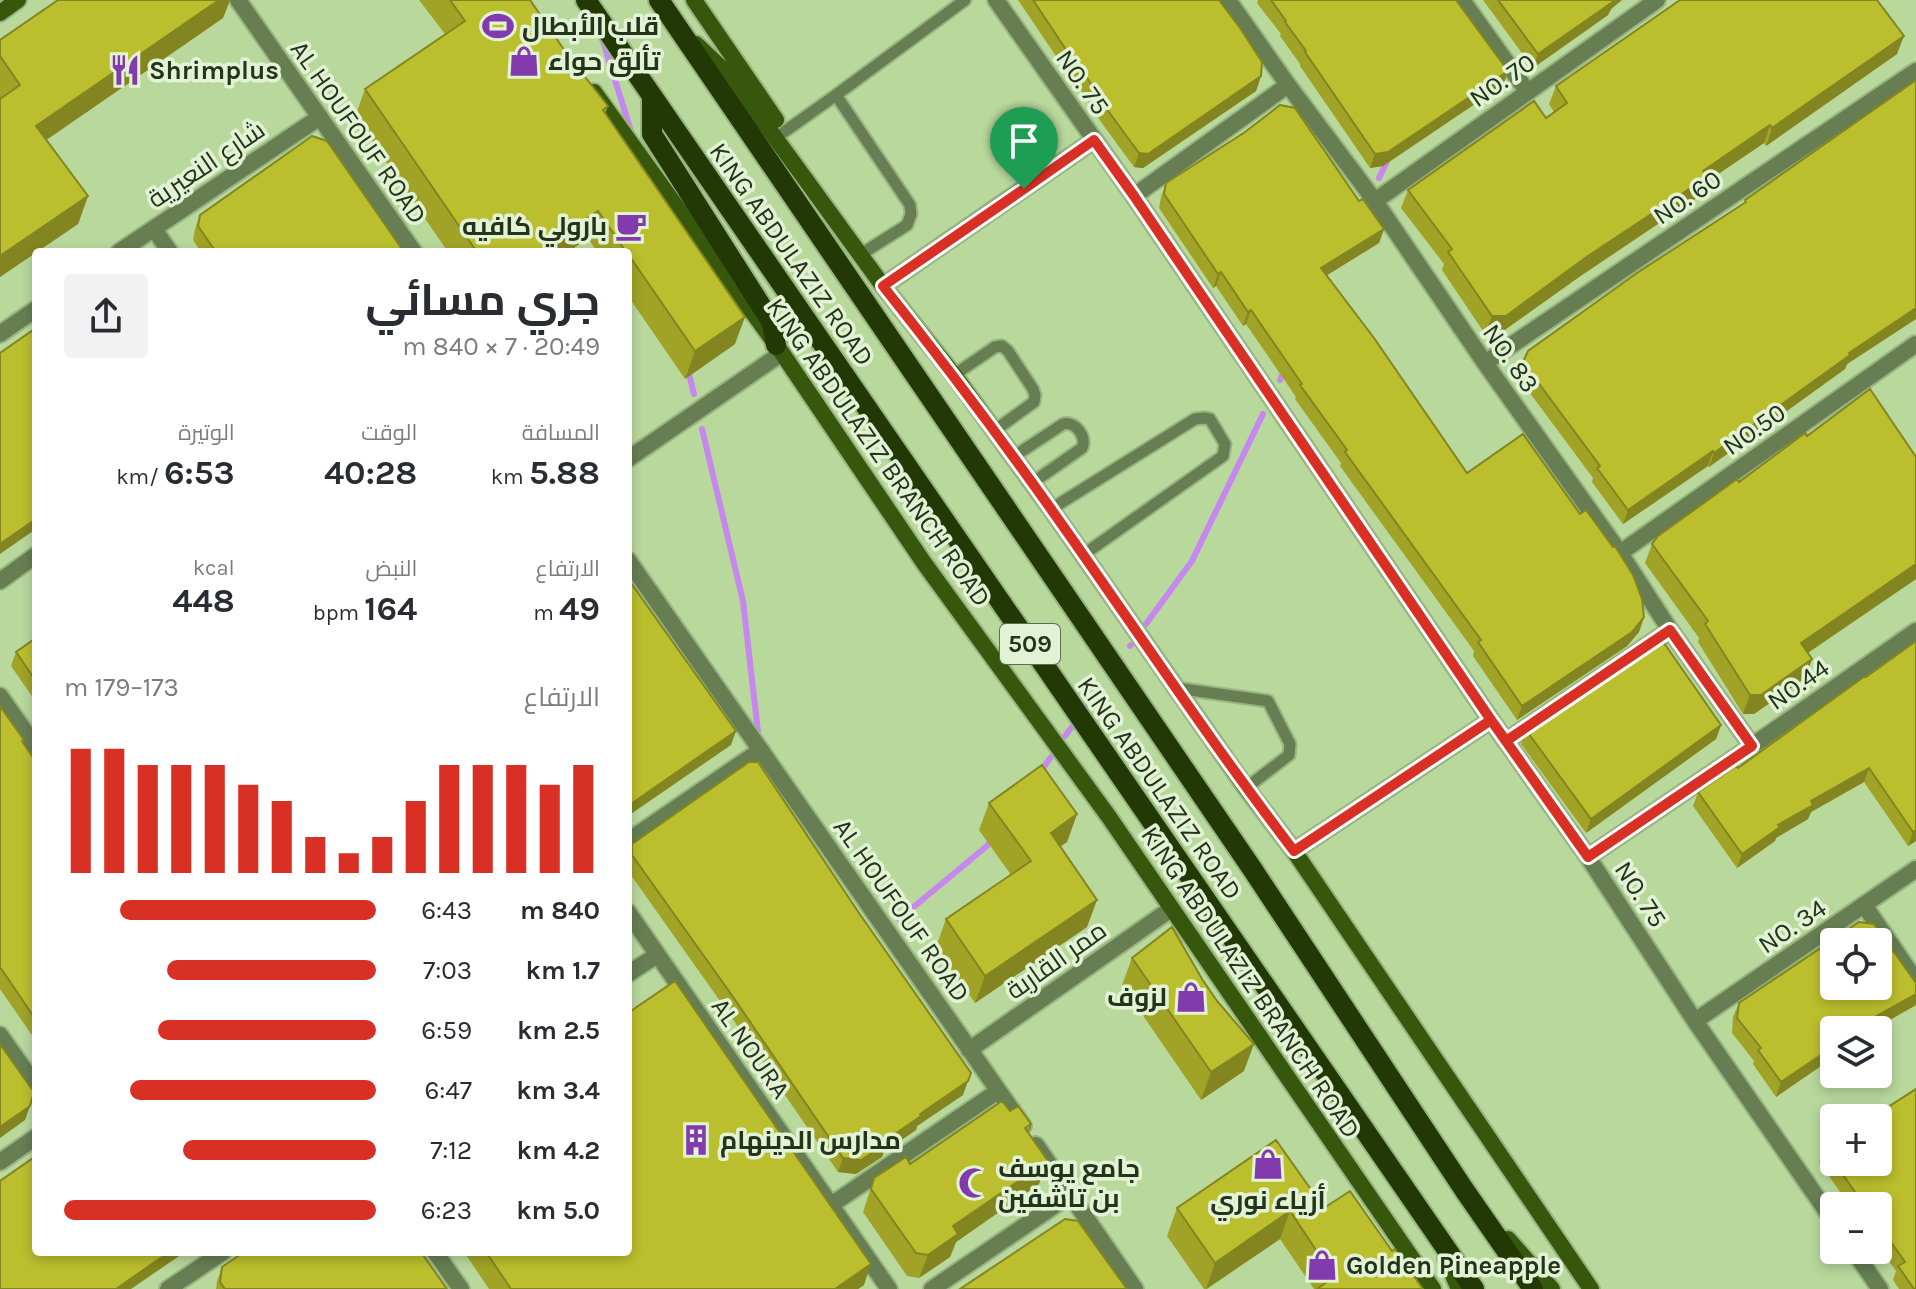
<!DOCTYPE html>
<html lang="ar">
<head>
<meta charset="utf-8">
<style>
	:root { --surface:#fff; --page:#f2f2f3; --text:#2b2b33; --muted:#7c7c81; --accent:#d93025 }
	body { margin:0; font-family:Karla,Cairo,sans-serif; background:var(--page); color:var(--text); direction:rtl; height:100vh; display:flex; flex-direction:column; font-size:30px; white-space:nowrap }
	* { box-sizing:border-box; margin:0 }
	p { font-size:26px; color:var(--muted) }
	.icon { flex:none; width:44px; height:44px; fill:none; stroke:currentColor; stroke-width:2; stroke-linecap:round; stroke-linejoin:round }
	.map { position:relative; flex:1; overflow:hidden; direction:ltr }
	.side { position:absolute; left:32px; top:248px; width:600px; height:1008px; display:flex; flex-direction:column; background:var(--surface); border-radius:8px; box-shadow:0 4px 12px #0003; direction:rtl }
	.side>* { flex:none }
	.fabs { position:absolute; left:1820px; top:928px; display:grid; gap:16px }
	.fabs a { display:grid; place-items:center; width:72px; height:72px; border-radius:8px; background:var(--surface); box-shadow:0 4px 12px #0003; font-size:40px }
	.pin { position:absolute; display:grid; place-items:center; width:68px; height:68px; color:#fff; margin:-82px -34px; border-radius:50% 50% 50% 0; rotate:-45deg; box-shadow:0 0 8px #0007 }
	.pin .icon { rotate:45deg }
	.round { display:grid; place-items:center; flex:none; width:84px; height:84px; border-radius:8px; background:var(--page) }
	.headline { display:flex; align-items:center; justify-content:space-between; height:136px; padding:0 32px }
	h1 { font-size:44px; font-weight:700; line-height:60px }
	.figures { display:grid; grid-template-columns:repeat(3,1fr); gap:12px; height:136px; padding:8px 32px }
	.figures div { display:grid; align-content:center }
	.figures b { font-size:34px; font-weight:700 }
	.figures small { font-size:22px; font-weight:400 }
	.figures p { font-size:22px }
	.chart { height:224px; padding:16px 32px }
	.chart p { display:flex; justify-content:space-between }
	.chart svg { width:100%; height:144px; margin-top:8px; stroke:var(--accent); stroke-width:6 }
	ul { padding:0 32px; list-style:none; font-size:26px }
	li { display:grid; grid-template-columns:128px 96px 1fr; align-items:center; height:60px }
	li i { height:20px; border-radius:10px; background:var(--accent) }
	.map>svg:first-child { display:block }
</style>
</head>
<body>
<div class="map">
<svg width="1916" height="1289" viewBox="0 0 1916 1289">
	<rect width="100%" height="100%" fill="#b8d89c"/>
	<g fill="none" stroke-linecap="round" stroke-linejoin="round">
		<path stroke="#c688ef" stroke-width="6" d="M602,38L630,128
			M1379,178L1388,159
			M688,370L694,394
			M1280,380L1285,369
			M702,429L743,601L758,732
			M1146,624L1192,561L1263,414
			M1130,646L1131,645
			M1087,706L1100,689
			M1065,736L1072,727
			M1039,774L1051,757
			M899,919L987,846L992,838
			M765,1084L767,1059"/>
		<defs>
			<path id="lane" d="M836,95L965,0
				M784,132L836,95L910,205L911,214L907,225L866,251
				M954,375L995,347L1002,346L1008,351L1033,389L1035,395L1034,402L994,431
				M1013,457L1063,424C1076,421 1087,437 1082,448L1032,483
				M1051,509L1195,419L1204,418L1210,419L1225,444L1223,456L1083,555
				M1176,688L1268,701L1290,744L1289,755L1246,788"/>
			<path id="street" d="M238,0L414,252
				M996,0L1134,196L1491,720L1588,857L1695,1021L1834,1222
				M1228,0L1288,85L1375,201L1485,363L1620,553L1670,630L1752,746
				M1462,0L1527,91
				M1134,196L1288,85
				M1375,201L1657,0
				M154,229L170,252
				M119,252L320,117
				M883,286L1094,140
				M0,334L36,309
				M1485,363L1916,71
				M628,459L782,353
				M1620,553L1916,344
				M628,560L1023,1126
				M0,581L36,555
				M0,696L36,747
				M1506,741L1670,630
				M628,841L761,750
				M1294,851L1491,720
				M1588,857L1752,746L1916,631
				M1864,905L1916,981
				M628,912L889,1289
				M628,974L657,955
				M1695,1021L1916,869
				M0,1035L36,1086
				M969,1050L1171,909
				M1036,1145L1135,1289
				M0,1162L36,1137
				M831,1205L998,1091
				M1853,1250L1880,1289
				M435,1252L461,1289
				M168,1289L223,1252
				M932,1289L1070,1195"/>
			<path id="secondary" d="M694,0L776,120
				M0,13L18,0
				M696,44L731,77L883,286L954,375L1051,509L1246,788L1294,851L1591,1289
				M594,92L782,353L924,563L1109,817L1433,1289
				M1508,1239L1552,1289
				M1446,1259L1459,1289"/>
			<path id="primary" d="M586,0L1474,1289
				M659,0L1253,870L1465,1191L1533,1289
				M652,96V134L772,323L776,345"/>
		</defs>
		<use href="#lane" stroke="#98b480" stroke-width="15"/>
		<use href="#street" stroke="#98b480" stroke-width="20"/>
		<use href="#secondary" stroke="#98b480" stroke-width="20"/>
		<use href="#primary" stroke="#98b480" stroke-width="24"/>
		<use href="#lane" stroke="#667e52" stroke-width="11"/>
		<use href="#street" stroke="#667e52" stroke-width="16"/>
		<use href="#secondary" stroke="#37580c" stroke-width="16"/>
		<use href="#primary" stroke="#223905" stroke-width="20"/>
	</g>
	<path fill="#a1a327" d="M58,0H230L223,18L46,140L88,196L78,224L0,277V40Z
		M419,0H530L567,54L608,106L605,114L735,344L685,379L628,296V252H597L588,238L568,252H448L355,117L365,89L445,34Z
		M1018,0H1219L1261,76L1256,91L1143,168L1134,167L1101,122L1066,66L1064,68Z
		M1258,0H1456L1508,71L1503,85L1383,166L1370,168L1300,66V64L1280,36L1281,34L1257,3Z
		M1483,0H1622L1611,9L1608,15L1533,68Z
		M1897,54L1766,146L1764,143L1705,183L1701,195L1579,277L1499,334H1485L1442,270L1444,264L1401,208L1408,190L1546,118L1554,112L1549,104L1556,86Z
		M1916,80V319L1847,364L1845,369L1709,467L1708,466L1623,524L1592,482L1593,478L1518,377L1528,351L1744,203L1745,200Z
		M1166,183L1359,201L1384,229L1379,243L1327,275L1467,473L1644,617L1639,632L1627,646L1517,720L1473,656L1474,651L1340,466L1341,463L1295,399L1296,397L1246,324L1243,326L1216,286L1213,288L1159,208L1161,197Z
		M200,215L404,252H201L193,240L195,229Z
		M1807,436L1916,457V579L1808,653L1812,659L1805,678L1754,714H1743L1698,642L1699,638L1645,563L1652,544Z
		M36,638V702L11,666L16,652Z
		M1916,641V841L1908,846L1864,782L1811,812L1808,819L1776,838L1775,841L1737,868L1693,806L1698,792L1738,768Z
		M0,706L24,740L23,743L36,762V1041L0,989Z
		M1721,725L1716,739L1586,833L1521,744L1526,730Z
		M989,803L1077,814L1067,842L1060,846L1087,927L975,1003L936,947L946,919L1011,875L979,830Z
		M632,844L963,1095L917,1126L916,1130L884,1152L882,1157L856,1174L838,1172L725,1008L628,871V854Z
		M1132,958L1244,1071L1201,1100L1122,985Z
		M1916,983V1005L1872,1030H1834V1057L1776,1097L1753,1064L1754,1061L1732,1033L1733,1017L1739,1003Z
		M1010,1111L1031,1124L1028,1132L1039,1184L956,1242L950,1257L919,1278L907,1276L863,1212L874,1178L910,1164Z
		M1824,1148L1878,1162L1916,1289H1899L1893,1280L1896,1271L1878,1245V1206H1850L1819,1162Z
		M1177,1208H1324L1392,1251L1423,1289H1314L1280,1239L1207,1289H1204L1167,1236Z
		M464,1252H628L864,1285L858,1289H489Z
		M222,1267L447,1289H216L217,1281Z"/>
	<path fill="#838520" d="M219,0H230L223,18L26,154L36,126Z
		M1611,0H1622L1611,9L1608,15L1533,68L1538,54Z
		M1904,36L1897,54L1766,146L1772,128Z
		M1071,52L1066,66L1064,68L1069,54Z
		M1508,71L1503,85L1383,166L1370,168L1375,154Z
		M1261,76L1256,91L1143,168L1134,167L1139,153Z
		M1770,125L1764,143L1705,183L1701,195L1579,277L1499,334H1485L1492,316Z
		M88,196L78,224L0,277V256Z
		M598,211L588,238L568,252H538Z
		M1384,229L1379,243L1316,282L1321,268Z
		M1221,272L1216,286L1213,288L1218,274Z
		M1916,308V319L1847,364L1845,369L1709,467L1714,453L1849,353Z
		M1251,310L1246,324L1243,326L1248,312Z
		M745,317L735,344L685,379L695,351Z
		M1713,451L1708,466L1623,524L1628,510Z
		M36,519V529L0,554V544Z
		M1916,564V579L1794,662L1801,643Z
		M1644,617L1639,632L1627,646L1517,720L1522,706Z
		M1812,659L1805,678L1754,714H1743L1750,695Z
		M1721,725L1716,739L1586,833L1591,819Z
		M736,731L731,745L628,816V806Z
		M1869,768L1864,782L1811,812L1808,819L1776,838L1775,841L1737,868L1742,854L1778,825L1811,801Z
		M1077,814L1067,842L1041,860L1051,833Z
		M1916,830V841L1908,846L1913,832Z
		M1097,900L1087,927L975,1003L985,976Z
		M1916,994V1005L1872,1030H1854L1855,1028Z
		M1254,1044L1244,1071L1201,1100L1211,1072Z
		M1834,1046V1057L1776,1097L1781,1082Z
		M968,1081L963,1095L917,1126L916,1130L884,1152L882,1157L856,1174L838,1172L843,1158L885,1141L920,1114Z
		M30,1106L25,1120L0,1138V1127Z
		M1048,1161L1039,1184L956,1242L950,1257L919,1278L928,1255L953,1226Z
		M1290,1211L1280,1239L1206,1289L1215,1263Z
		M169,1252H185L131,1289H116Z
		M871,1264L864,1285L858,1289H835Z"/>
	<path fill="#bbbe2d" stroke="#838520" stroke-width="2" fill-rule="evenodd" d="M58,0H219L36,126L88,196L0,256V99L20,85L0,56V40Z
		M450,0H530L567,54L608,106L603,110L745,317L695,351L628,254V252H626L598,211L538,252H477L365,89L465,21Z
		M1033,0H1219L1240,28L1262,62L1261,76L1148,154L1139,153L1106,108L1071,52L1069,54Z
		M1271,0H1456L1508,71L1388,152L1375,154L1305,52L1306,51L1285,22L1286,21Z
		M1498,0H1613L1614,1L1538,54Z
		M1680,0H1877L1904,36L1772,128L1770,125L1703,171L1707,177L1585,258L1506,316H1492L1448,252L1452,249L1408,190L1534,101L1546,118L1567,103L1556,86Z
		M1916,80V308L1849,353L1850,355L1714,453L1713,451L1628,510L1597,468L1600,466L1523,362L1528,351L1637,273L1746,202L1745,200Z
		M1280,105L1295,108L1359,201L1363,199L1384,229L1321,268L1374,338L1467,473L1523,434L1580,514L1586,510L1613,547L1615,546L1633,575L1642,599L1644,617L1632,632L1522,706L1478,642L1481,640L1345,452L1347,450L1300,385L1302,384L1251,310L1248,312L1221,272L1218,274L1164,194L1166,183L1245,132Z
		M312,136L327,141L404,252H216L198,226L200,215Z
		M36,328V519L0,544V353Z
		M1870,389L1916,457V564L1801,643L1812,659L1761,695H1750L1705,624L1708,621L1652,544L1658,536L1737,479L1739,482L1805,433L1807,436Z
		M628,579L736,731L628,806Z
		M36,638V681L16,652Z
		M1662,640L1721,725L1591,819L1526,730Z
		M1916,641V830L1913,832L1869,768L1811,801L1813,805L1778,825L1780,827L1742,854L1698,792L1736,766L1738,768L1865,676L1866,677Z
		M0,706L24,740L22,741L36,762V1020L0,967Z
		M749,762H758L859,913L971,1073L968,1081L920,1114L921,1116L885,1141L887,1143L861,1160L843,1158L731,994L632,855V844Z
		M1042,765L1077,814L1051,833L1097,900L985,976L946,919L1031,861L989,803Z
		M1859,922L1874,924L1916,983V994L1855,1028L1856,1030H1834V1046L1781,1082L1758,1050L1761,1048L1737,1018L1739,1003ZM1834,942H1878V986H1834Z
		M1172,927L1202,979L1217,1001L1254,1044L1211,1072L1132,958Z
		M675,981L871,1264L835,1289H511L486,1252H628V1013Z
		M0,1044L34,1092L30,1106L0,1127Z
		M1916,1089V1289H1914L1898,1266L1905,1262L1878,1224V1206H1865L1824,1148L1834,1141V1162H1878V1118H1871Z
		M1002,1101L1010,1111L1018,1106L1031,1124L1025,1128L1048,1161L953,1226L958,1234L928,1255L916,1253L871,1189L874,1178L906,1157L910,1164Z
		M1276,1140L1324,1208L1350,1191L1392,1251L1395,1249L1423,1289H1317L1334,1277L1290,1211L1215,1263L1177,1208Z
		M36,1156V1252H169L116,1289H0V1181Z
		M1065,1219L1078,1221L1127,1289H960Z
		M244,1252H421L447,1289H225L220,1282L222,1267Z"/>
	<g fill="none" stroke-linecap="round" stroke-linejoin="round">
		<defs>
			<path id="route" d="M1024,189L883,286C941,359 997,433 1051,509C1132,623 1209,740 1294,851L1491,720L1506,741L1670,630L1752,746L1588,857L1491,720L1134,196L1094,140L1024,189"/>
		</defs>
		<use href="#route" stroke="#fff" stroke-width="16"/>
		<use href="#route" stroke="#d93025" stroke-width="10"/>
	</g>
	<defs>
		<symbol id="stadium-bare" viewBox="-9 -9 18 18"><path d="M0-5a6.5 5 0 1 0 0 10a6.5 5 0 1 0 0-10ZM-3.5-1.8h7v3.6h-7Z" fill="#833aac" stroke="#e2f3d5" stroke-width="2.5" paint-order="stroke"/></symbol>
		<symbol id="shop-bare" viewBox="-9 -9 18 18"><path d="M-5-2.5h2.3a2.7 3.5 0 0 1 5.4 0H5L5.5 6h-11ZM-1.5-2.5h3a1.5 2.3 0 0 0-3 0Z" fill="#833aac" stroke="#e2f3d5" stroke-width="2.5" paint-order="stroke"/></symbol>
		<symbol id="restaurant-bare" viewBox="-9 -9 18 18"><path d="M-5-6h1v4h1v-4h1v4h1v-4h1v5L-1.5 .5V6h-2V.5L-5-1ZM5-6V6H3V1.5H1.5Q1.5-4 5-6Z" fill="#833aac" stroke="#e2f3d5" stroke-width="2.5" paint-order="stroke"/></symbol>
		<symbol id="cafe-bare" viewBox="-9 -9 18 18"><path d="M-5.5-4.5H6V0H3Q3 3.5 0 3.5H-2.5Q-5.5 3.5-5.5 0ZM3-3.2v2h1.7v-2ZM-6 4.5H4V6H-6Z" fill="#833aac" stroke="#e2f3d5" stroke-width="2.5" paint-order="stroke"/></symbol>
		<symbol id="building-bare" viewBox="-9 -9 18 18"><path d="M-4-6H4V6H1V3H-1V6H-4ZM-2.5-4.3h1.7v1.8h-1.7ZM.8-4.3h1.7v1.8H.8ZM-2.5-1h1.7V.8h-1.7ZM.8-1h1.7V.8H.8Z" fill="#833aac" stroke="#e2f3d5" stroke-width="2.5" paint-order="stroke"/></symbol>
		<symbol id="mosque-bare" viewBox="-9 -9 18 18"><path d="M3.5-4.9A6 6 0 1 0 3.5 4.9A5 5 0 1 1 3.5-4.9Z" fill="#833aac" stroke="#e2f3d5" stroke-width="2.5" paint-order="stroke"/></symbol>
	</defs>
	<g fill-rule="evenodd">
		<use href="#stadium-bare" x="476" y="4" width="44" height="44"/>
		<use href="#shop-bare" x="502" y="39" width="44" height="44"/>
		<use href="#restaurant-bare" x="103" y="48" width="44" height="44"/>
		<use href="#cafe-bare" x="609" y="204" width="44" height="44"/>
		<use href="#shop-bare" x="1169" y="975" width="44" height="44"/>
		<use href="#building-bare" x="674" y="1118" width="44" height="44"/>
		<use href="#shop-bare" x="1246" y="1142" width="44" height="44"/>
		<use href="#mosque-bare" x="952" y="1161" width="44" height="44"/>
		<use href="#shop-bare" x="1300" y="1243" width="44" height="44"/>
	</g>
	<g text-anchor="middle" stroke-width="7" stroke-linejoin="round" paint-order="stroke">
		<rect fill="#e2f3d5" stroke="#5e6d53" stroke-width="2" x="1000" y="624" width="60" height="40" rx="6"/>
		<g font-size="24" font-weight="bold" fill="#26331b">
			<text x="1030" y="652">509</text>
		</g>
		<g font-size="26" font-weight="bold" fill="#26331b" stroke="#e2f3d5" text-anchor="start">
			<text x="522" y="35">قلب الأبطال</text>
			<text x="548" y="70">تألق حواء</text>
			<text x="149" y="79">Shrimplus</text>
			<text x="607" y="235" text-anchor="end">بارولي كافيه</text>
			<text x="1167" y="1006" text-anchor="end">لزوف</text>
			<text x="720" y="1149">مدارس الدينهام</text>
			<text x="998" y="1177">جامع يوسف<tspan x="998" dy="30">بن تاشفين</tspan></text>
			<text x="1268" y="1209" text-anchor="middle">أزياء نوري</text>
			<text x="1346" y="1274">Golden Pineapple</text>
		</g>
		<g font-size="26" fill="#26331b" stroke="#e2f3d5">
			<text transform="translate(1502 80) rotate(-35)" y="9">NO. 70</text>
			<text transform="translate(1083 82) rotate(55)" y="9">NO. 75</text>
			<text transform="translate(359 132) rotate(55)" y="9">AL HOUFOUF ROAD</text>
			<text transform="translate(206 164) rotate(-34)" y="9">شارع النعيرية</text>
			<text transform="translate(1687 197) rotate(-34)" y="9">NO. 60</text>
			<text transform="translate(792 254) rotate(55)" y="9">KING ABDULAZIZ ROAD</text>
			<text transform="translate(1511 358) rotate(55)" y="9">NO. 83</text>
			<text transform="translate(1754 429) rotate(-35)" y="9">NO.50</text>
			<text transform="translate(879 452) rotate(55)" y="9">KING ABDULAZIZ BRANCH ROAD</text>
			<text transform="translate(1798 684) rotate(-35)" y="9">NO.44</text>
			<text transform="translate(1160 788) rotate(55)" y="9">KING ABDULAZIZ ROAD</text>
			<text transform="translate(1641 894) rotate(57)" y="9">NO. 75</text>
			<text transform="translate(902 910) rotate(55)" y="9">AL HOUFOUF ROAD</text>
			<text transform="translate(1792 926) rotate(-34)" y="9">NO. 34</text>
			<text transform="translate(1056 960) rotate(-35)" y="9">ممر القاربة</text>
			<text transform="translate(1251 982) rotate(56)" y="9">KING ABDULAZIZ BRANCH ROAD</text>
			<text transform="translate(751 1048) rotate(55)" y="9">AL NOURA</text>
		</g>
	</g>
</svg>
<div class="fabs">
<a><svg class="icon" aria-label="locate" viewBox="0 0 24 24"><circle cx="12" cy="12" r="6"/><path d="M12 2v4M12 18v4M2 12h4M18 12h4"/></svg></a>
<a><svg class="icon" aria-label="layers" viewBox="0 0 24 24"><path d="M12 4l9 5-9 5-9-5zM3 14l9 5 9-5"/></svg></a>
<a>+</a>
<a>−</a>
</div>
<div class="pin" style="left:1024px;top:189px;background:#1e9e55"><svg class="icon" aria-label="arrive" viewBox="0 0 24 24"><path d="M6 21V4h12l-3 4 3 4H6"/></svg></div>
<section class="side">
<div class="headline"><div><h1>جري مسائي</h1><p>20:49 · 7 × 840 m</p></div><a class="round"><svg class="icon" aria-label="share" viewBox="0 0 24 24"><path d="M12 15V3M7 8l5-5 5 5M5 13v7h14v-7"/></svg></a></div>
<div class="figures">
<div><p>المسافة</p><b>5.88<small> km</small></b></div>
<div><p>الوقت</p><b>40:28</b></div>
<div><p>الوتيرة</p><b>6:53<small> /km</small></b></div>
</div>
<div class="figures">
<div><p>الارتفاع</p><b>49<small> m</small></b></div>
<div><p>النبض</p><b>164<small> bpm</small></b></div>
<div><p>kcal</p><b>448</b></div>
</div>
<div class="chart"><p><span>الارتفاع</span>173–179 m</p>
<svg viewBox="0 0 160 44" preserveAspectRatio="none"><path d="M5 44V6M15 44V6M25 44V11M35 44V11M45 44V11M55 44V17M65 44V22M75 44V33M85 44V38M95 44V33M105 44V22M115 44V11M125 44V11M135 44V11M145 44V17M155 44V11"/></svg>
</div>
<ul>
<li><b>840 m</b>6:43<i style="width:82%"></i></li>
<li><b>1.7 km</b>7:03<i style="width:67%"></i></li>
<li><b>2.5 km</b>6:59<i style="width:70%"></i></li>
<li><b>3.4 km</b>6:47<i style="width:79%"></i></li>
<li><b>4.2 km</b>7:12<i style="width:62%"></i></li>
<li><b>5.0 km</b>6:23<i style="width:100%"></i></li>
</ul>
</section>
</div>
</body>
</html>
